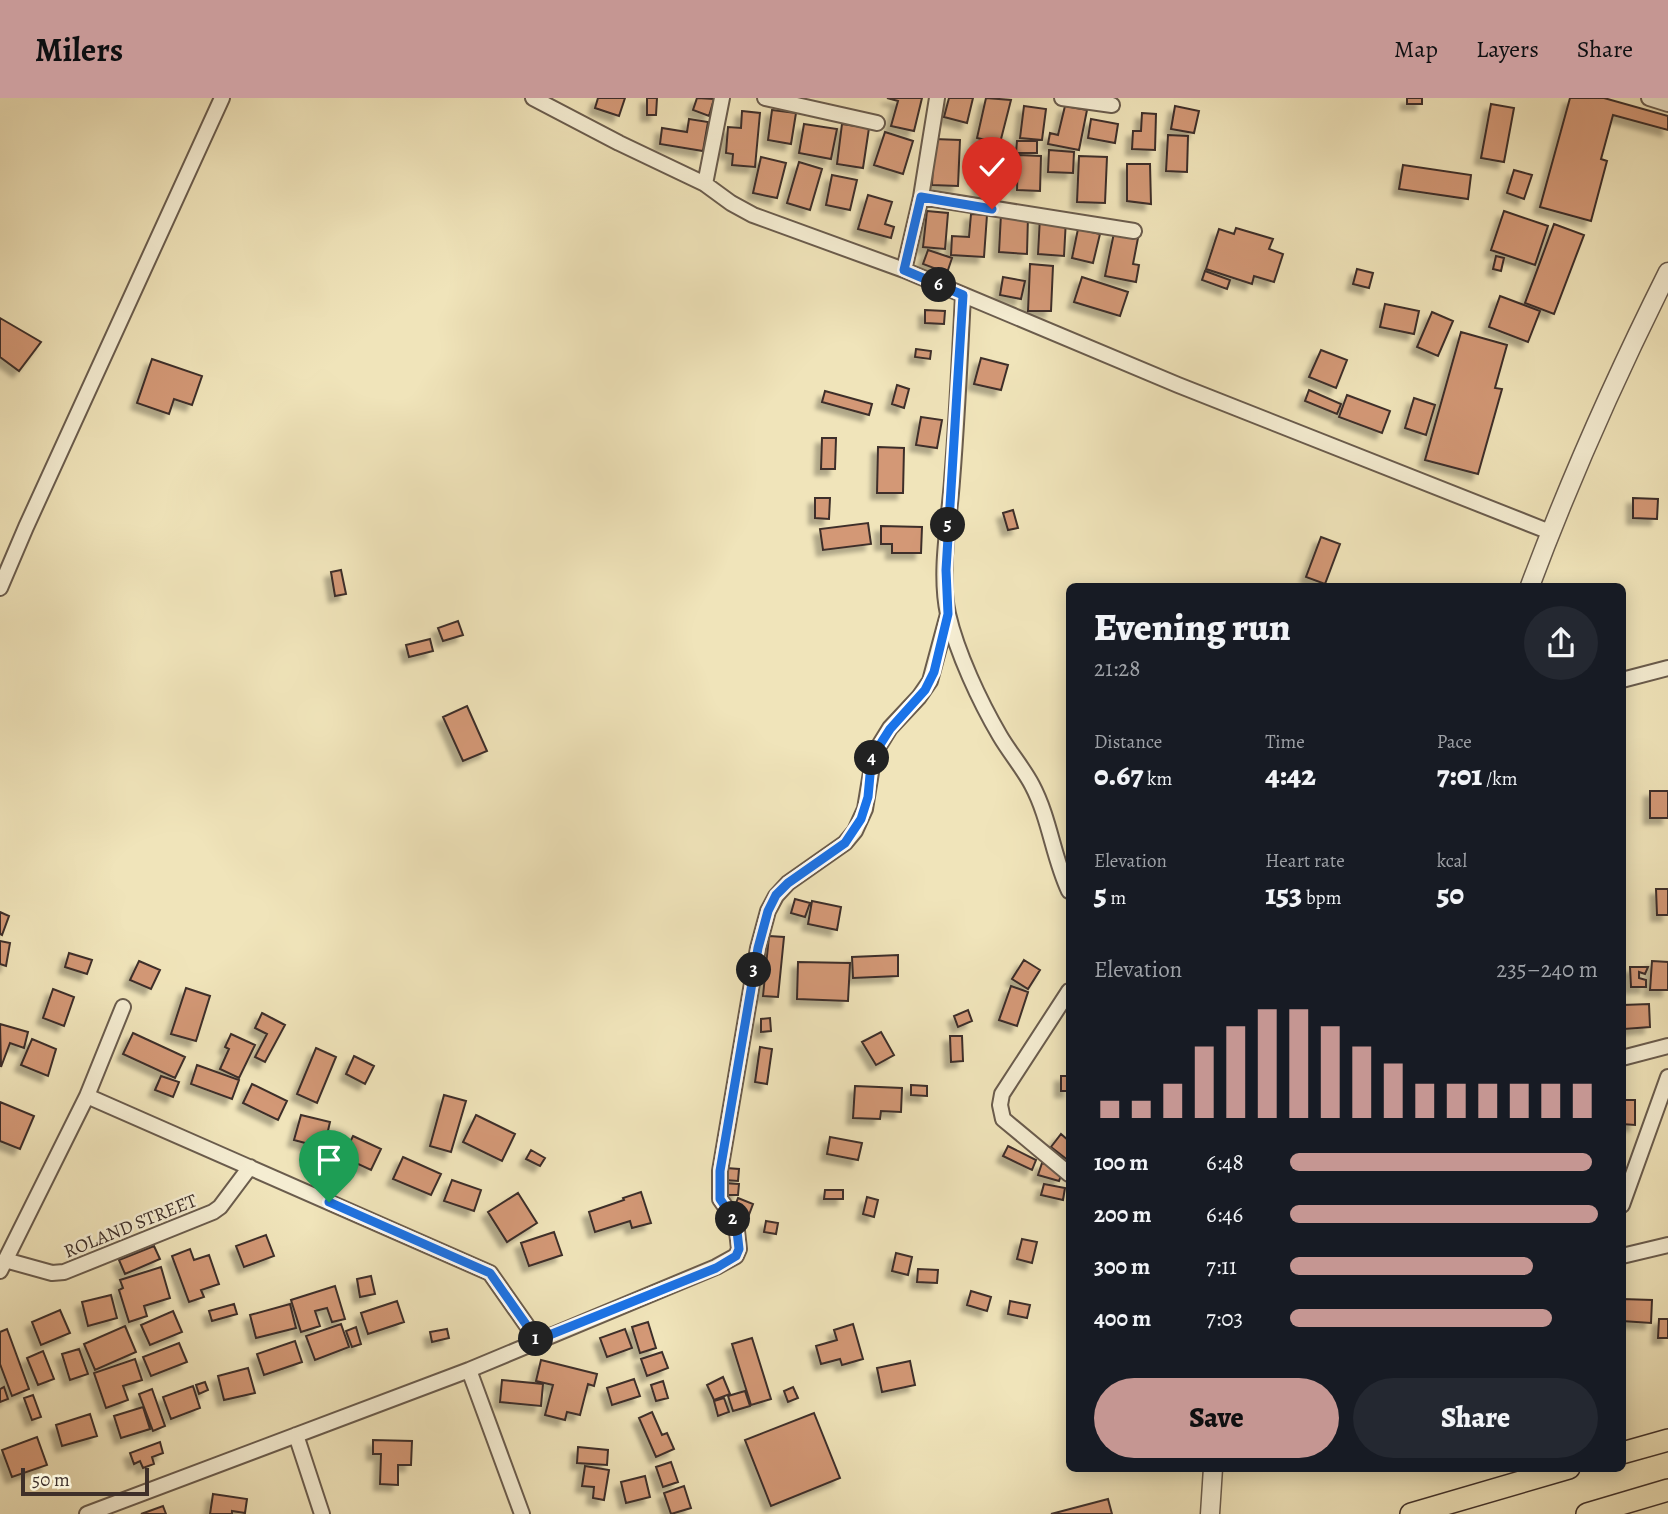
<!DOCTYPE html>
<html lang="en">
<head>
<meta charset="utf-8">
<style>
	:root { --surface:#171b24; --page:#242831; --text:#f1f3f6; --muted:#9ea1a6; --accent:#c59692 }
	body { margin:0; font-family:Alegreya,serif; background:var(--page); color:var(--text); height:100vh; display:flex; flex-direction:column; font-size:26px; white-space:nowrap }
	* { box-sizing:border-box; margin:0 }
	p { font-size:23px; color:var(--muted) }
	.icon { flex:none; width:38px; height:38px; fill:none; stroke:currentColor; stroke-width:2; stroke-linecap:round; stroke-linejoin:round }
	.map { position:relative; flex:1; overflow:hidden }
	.side { position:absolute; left:1066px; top:485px; width:560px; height:889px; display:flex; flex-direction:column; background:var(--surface); border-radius:10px; box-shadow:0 4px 18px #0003 }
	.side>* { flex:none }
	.scale { position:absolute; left:21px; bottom:18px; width:128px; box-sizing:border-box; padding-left:7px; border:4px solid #3e2f29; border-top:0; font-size:19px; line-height:24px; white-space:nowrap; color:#3e2f29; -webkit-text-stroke:5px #f5edd2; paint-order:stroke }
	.pin { position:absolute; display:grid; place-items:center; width:60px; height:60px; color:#fff; margin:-72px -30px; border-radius:50% 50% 50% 0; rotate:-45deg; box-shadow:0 0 7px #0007 }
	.pin .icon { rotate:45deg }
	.km { position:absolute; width:35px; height:35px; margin:-18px; border-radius:50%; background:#222; color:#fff; font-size:19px; line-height:35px; text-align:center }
	.round { display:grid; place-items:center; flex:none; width:74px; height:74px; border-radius:37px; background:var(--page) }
	.head { display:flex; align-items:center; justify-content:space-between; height:119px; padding:0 28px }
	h1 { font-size:38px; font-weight:800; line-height:52px }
	.stats { display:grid; grid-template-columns:repeat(3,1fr); gap:10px; height:119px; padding:7px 28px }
	.stats div { display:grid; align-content:center }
	.stats b { font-size:30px; font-weight:800 }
	.stats small { font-size:19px; font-weight:400 }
	.stats p { font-size:19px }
	.chart { height:196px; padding:14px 28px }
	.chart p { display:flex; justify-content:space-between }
	.chart svg { width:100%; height:126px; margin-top:7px; stroke:var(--accent); stroke-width:6 }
	.cta { display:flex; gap:14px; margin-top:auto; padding:14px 28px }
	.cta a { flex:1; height:80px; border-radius:42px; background:var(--accent); color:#111; font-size:28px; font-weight:800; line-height:80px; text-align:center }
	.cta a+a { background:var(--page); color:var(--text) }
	ul { padding:0 28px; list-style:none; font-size:23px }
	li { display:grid; grid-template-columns:112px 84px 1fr; align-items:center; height:52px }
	li i { height:18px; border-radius:9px; background:var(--accent) }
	header { display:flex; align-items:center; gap:42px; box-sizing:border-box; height:98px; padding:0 35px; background:var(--accent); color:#111 }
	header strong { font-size:33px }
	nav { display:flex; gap:38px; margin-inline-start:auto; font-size:24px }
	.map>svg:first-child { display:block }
</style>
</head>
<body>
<header>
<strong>Milers</strong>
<nav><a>Map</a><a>Layers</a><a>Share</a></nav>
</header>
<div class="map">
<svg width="1668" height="1416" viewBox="0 0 1668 1416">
	<defs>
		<filter id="shadow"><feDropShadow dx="-6" dy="6" stdDeviation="2" flood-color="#0004"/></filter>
	</defs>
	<rect width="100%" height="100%" fill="#f0e4ba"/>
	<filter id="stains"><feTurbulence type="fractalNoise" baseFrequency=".00286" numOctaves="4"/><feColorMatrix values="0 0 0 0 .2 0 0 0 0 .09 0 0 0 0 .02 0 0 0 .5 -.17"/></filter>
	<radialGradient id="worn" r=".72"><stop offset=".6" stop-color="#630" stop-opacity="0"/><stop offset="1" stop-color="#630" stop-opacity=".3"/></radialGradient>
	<path fill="#d39876" stroke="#3e2f29" stroke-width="2" filter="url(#shadow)" d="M598,0H625L619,18L595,10Z
		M647,0H657L656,17H647Z
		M697,0L714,1L709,18L693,12Z
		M887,0H922L914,33L891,28L898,3Z
		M949,0H973L967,25L944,19Z
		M986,0L1011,2L1000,45L977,40Z
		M1407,0H1422V6H1407Z
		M1570,0H1604L1668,18V32L1613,17L1601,61L1607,63L1591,123L1540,109Z
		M1491,6L1514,10L1504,64L1481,60Z
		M1024,8L1046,11L1042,42L1020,40Z
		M1065,8L1087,12L1079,52L1048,46L1050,35L1058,37Z
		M1175,8L1199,13L1194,35L1171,31Z
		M772,12L796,15L791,46L768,42Z
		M742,13L760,15L755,69L732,67L733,56L726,55L728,29L741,30Z
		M1142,15L1156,16L1155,52L1132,51L1133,33H1141Z
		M689,21L708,24L703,53L660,46L662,30L687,34Z
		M1091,21L1118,26L1115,45L1088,40Z
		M804,26L837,31L831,61L799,55Z
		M842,26L869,30L863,70L837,66Z
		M885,34L913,43L903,76L874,67Z
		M1168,37L1188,38L1187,74L1166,73Z
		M934,41L960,42L958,88L932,87Z
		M1017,43H1037V55H1016Z
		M1049,52L1074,54L1073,75L1048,74Z
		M1018,57L1041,58L1040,93L1017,92Z
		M1079,58L1107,59L1105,105L1077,104Z
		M761,59L786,65L777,100L753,95Z
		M979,62H994L993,94L979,93Z
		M799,64L822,71L810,112L787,105Z
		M1127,66H1150L1151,106L1127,103Z
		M1403,67L1471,77L1468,101L1399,91Z
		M1514,72L1532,77L1524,101L1507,95Z
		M832,77L857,82L850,112L826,107Z
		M868,97L892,104L885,126L894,129L891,140L858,131Z
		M927,113L948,115L945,151L923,149Z
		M1504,113L1548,128L1535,167L1491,152Z
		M971,116L987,117L984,159L951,157L952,138L969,139Z
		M1001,116L1028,118L1027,156L999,154Z
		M1040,119L1066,121L1064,158L1038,156Z
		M1554,126L1584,137L1554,216L1525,205Z
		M1236,130L1273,141L1269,151L1283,156L1274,184L1254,178L1252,186L1206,171L1219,131L1234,136Z
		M1078,131L1100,136L1093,165L1072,160Z
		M1114,135L1138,140L1133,166L1139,167L1136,184L1105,178Z
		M928,152L952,160L947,175L923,166Z
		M1496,158L1504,160L1501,173L1493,171Z
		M1030,166L1053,168L1051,213H1028Z
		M1357,171L1373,175L1369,190L1353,186Z
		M1205,173L1230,182L1227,191L1202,182Z
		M1003,179L1025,183L1021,201L1000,197Z
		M1082,179L1128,194L1120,218L1074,204Z
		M1500,198L1540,213L1528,244L1489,229Z
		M1385,206L1419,213L1414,236L1380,229Z
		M925,212L945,213L944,226L925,225Z
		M1432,214L1453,223L1438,258L1417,249Z
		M0,220L41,244L19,273L0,259Z
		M1461,234L1507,247L1495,290L1502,291L1478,376L1425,362Z
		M916,251L931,253L930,261L915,259Z
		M1321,252L1347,262L1336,290L1309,279Z
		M981,260L1008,267L1001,292L974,286Z
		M152,261L202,278L192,307L174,301L169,316L137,305Z
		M897,287L909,291L904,310L892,306Z
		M1309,292L1341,306L1337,316L1305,303Z
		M825,293L872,306L869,317L822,304Z
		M1347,297L1390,313L1382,335L1339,319Z
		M1414,300L1435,307L1426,337L1405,330Z
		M921,319L942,322L937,350L916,347Z
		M822,340H836L835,371H821Z
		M878,349L904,350L903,395H877Z
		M815,400H830L829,421L815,420Z
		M1633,400L1658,401L1657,421L1633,420Z
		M1013,412L1018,430L1008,432L1003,415Z
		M868,425L871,446L823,452L820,431Z
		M881,428L922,429L921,455H892V446H881Z
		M1321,439L1340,446L1325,486L1306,479Z
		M341,472L346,496L335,498L331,474Z
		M458,523L463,537L443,543L438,530Z
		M430,541L433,553L409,559L406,547Z
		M467,608L487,653L463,663L443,619Z
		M1650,693H1668V720H1650Z
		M1656,791H1668V817H1657Z
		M795,801L810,805L805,819L791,815Z
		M812,803L841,809L837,832L808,826Z
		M0,814L9,818L2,837L0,836Z
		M769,838L784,839L778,899L763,898Z
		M0,843L10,845L6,868L0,866Z
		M69,855L92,862L87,876L65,869Z
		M898,857V878L853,880L852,859Z
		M1024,862L1040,872L1028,891L1012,881Z
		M139,863L160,872L151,891L130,882Z
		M1652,863L1668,864V892H1650Z
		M798,864L850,865L848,903L797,901Z
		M1630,869H1648L1645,876L1639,874V880L1646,882V889H1631Z
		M1011,888L1028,894L1017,928L999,922Z
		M186,890L210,898L196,943L171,936Z
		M53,891L74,899L64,928L43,920Z
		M1649,906L1650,929L1624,931L1623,907Z
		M968,912L972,923L958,929L954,918Z
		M262,915L285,927L265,964L255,959L267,936L255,930Z
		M770,920L771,933L761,934V921Z
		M0,926L28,934L24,950L10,945L1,969Z
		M881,934L894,957L876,967L862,944Z
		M133,935L185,959L175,980L123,956Z
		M231,936L255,947L239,980L220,971L229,951L225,949Z
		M950,938H962L963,963L951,964Z
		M32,941L56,951L48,978L21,967Z
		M760,949L772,951L767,986L755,984Z
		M316,950L336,959L317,1005L297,996Z
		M354,958L374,968L365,986L346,976Z
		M197,967L239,982L232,1001L191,986Z
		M161,978L179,984L173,999L155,992Z
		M1061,978H1069V993H1061Z
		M252,986L287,1003L278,1022L243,1005Z
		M911,987L927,988V998L911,997Z
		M855,988L902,990L901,1014L881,1013L880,1021L853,1020Z
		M444,997L466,1003L451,1054L430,1048Z
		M1622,1002H1635V1027L1622,1026Z
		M0,1004L34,1018L20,1051L0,1043Z
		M301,1017L330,1024L324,1050L294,1042Z
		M476,1017L515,1036L502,1063L463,1044Z
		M1061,1036L1069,1043V1063L1051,1049Z
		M353,1038L381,1051L371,1072L343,1059Z
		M830,1039L862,1045L858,1062L827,1056Z
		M1008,1048L1036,1062L1032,1072L1003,1058Z
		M531,1052L545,1060L540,1068L526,1061Z
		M403,1059L441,1076L431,1097L393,1081Z
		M1042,1065L1063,1072L1059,1083L1038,1077Z
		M726,1070L739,1071L738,1083L725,1082Z
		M452,1082L481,1092L474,1113L444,1103Z
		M723,1085L739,1086L738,1097H723Z
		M1044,1086L1065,1090L1063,1102L1041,1097Z
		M825,1092H843V1101H824Z
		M641,1094L651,1125L632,1130L630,1123L595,1134L589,1114L624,1102L623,1100Z
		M518,1095L537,1125L507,1144L488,1114Z
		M867,1099L878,1102L874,1119L863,1116Z
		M738,1100L753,1106L747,1122L732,1116Z
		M766,1123L778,1125L776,1136L764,1134Z
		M554,1134L562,1157L529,1168L521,1145Z
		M266,1137L274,1158L244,1169L236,1148Z
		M1022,1141L1037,1144L1032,1165L1017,1161Z
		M154,1148L160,1161L125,1176L119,1162Z
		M190,1151L194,1162L209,1157L219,1186L201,1192L204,1199L189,1204L172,1158Z
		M896,1155L912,1159L908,1177L892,1173Z
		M161,1169L170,1200L144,1208L147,1218L129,1224L119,1192L123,1190L120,1182Z
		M918,1171L938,1172L937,1185L917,1184Z
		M371,1178L375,1196L360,1199L357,1181Z
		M335,1188L345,1221L332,1224L327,1210L315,1213L320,1228L301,1234L291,1202Z
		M971,1193L991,1199L987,1213L967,1207Z
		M111,1197L117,1220L88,1228L82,1204Z
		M1622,1201L1652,1202L1651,1225L1622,1223Z
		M397,1203L404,1224L368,1236L361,1215Z
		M1010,1203L1030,1207L1027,1220L1008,1216Z
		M234,1206L237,1216L212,1223L209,1213Z
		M290,1206L296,1230L256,1240L250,1217Z
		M60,1212L70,1235L41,1247L32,1224Z
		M173,1213L182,1234L150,1247L141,1227Z
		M1659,1221H1668V1240H1658Z
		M648,1224L656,1250L640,1255L632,1229Z
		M341,1226L349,1249L315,1262L306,1238Z
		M853,1226L863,1261L842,1267L840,1261L821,1266L816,1248L837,1242L834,1232Z
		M125,1228L136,1254L95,1272L84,1246Z
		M356,1229L361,1246L352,1249L346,1233Z
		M7,1231L29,1291L12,1298L0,1266V1234Z
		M447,1231L449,1240L432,1244L430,1234Z
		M625,1231L632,1250L607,1259L600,1240Z
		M752,1240L771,1301L751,1307L732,1246Z
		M295,1243L302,1264L264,1277L257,1256Z
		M179,1245L187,1264L151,1278L143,1259Z
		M79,1251L88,1276L70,1282L62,1256Z
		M43,1253L54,1281L38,1287L27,1260Z
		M662,1254L668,1270L647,1278L641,1261Z
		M135,1261L142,1282L123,1288L128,1302L106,1310L94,1275Z
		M541,1262L597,1276L594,1288L588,1286L580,1317L567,1314L565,1322L545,1317L553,1287L536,1283Z
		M910,1263L915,1287L882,1294L877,1270Z
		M248,1270L255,1295L224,1302L218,1278Z
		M723,1279L730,1296L714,1302L707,1287Z
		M634,1281L640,1298L612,1307L607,1290Z
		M502,1282L543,1286L541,1308L500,1304Z
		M663,1283L668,1300L656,1303L651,1287Z
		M205,1284L208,1292L199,1296L196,1287Z
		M193,1288L200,1310L171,1321L163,1299Z
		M4,1289L8,1301L0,1304V1291Z
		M793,1289L798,1300L788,1304L784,1293Z
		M152,1291L165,1328L153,1333L139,1296Z
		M745,1293L750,1308L733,1313L728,1298Z
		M33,1297L41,1319L32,1322L24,1300Z
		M724,1300L729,1314L718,1318L714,1303Z
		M143,1309L150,1331L121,1340L114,1318Z
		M652,1314L662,1337L667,1335L674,1351L656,1359L639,1320Z
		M814,1315L840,1380L771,1408L745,1342Z
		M90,1316L97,1338L62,1348L56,1327Z
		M37,1339L47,1367L12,1379L2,1352Z
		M373,1342L412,1343L411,1367H398V1387L380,1386L381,1356H373Z
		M160,1344L163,1355L152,1359L154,1366L143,1370L140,1363L134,1366L130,1355Z
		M578,1349L608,1352L607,1367L577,1365Z
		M671,1364L678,1384L663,1389L656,1369Z
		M585,1368L609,1372L604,1402L593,1400L594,1389L582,1388Z
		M645,1378L650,1399L626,1405L621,1384Z
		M684,1388L691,1410L671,1416L664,1395Z
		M213,1396L247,1401L245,1415L232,1413V1416H210Z
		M1108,1401L1112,1416H1051Z
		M163,1408L166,1416H141Z"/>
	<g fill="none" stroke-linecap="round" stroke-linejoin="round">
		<defs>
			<path id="minor" d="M533,0L619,45L705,86L731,105L753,117L904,172L1178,287L1550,434
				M765,0L877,25
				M1062,0L1112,7
				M1649,0L1668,6
				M705,86L722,0
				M921,99L1134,133
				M904,172L921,99L937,0
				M963,197C960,259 957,321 952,383C949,426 939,474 948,516C957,555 980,604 1000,638C1010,655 1023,670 1032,687C1050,721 1053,759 1069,793
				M0,490L26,429L222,0
				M1622,582L1668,570
				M1069,893L1002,996L1000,1007L1003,1021L1069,1076
				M1622,960L1668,948
				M87,998L490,1175L537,1242
				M1622,1107L1668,979
				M1622,1158L1668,1147
				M5,1162L52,1175L64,1174L213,1114L220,1109L250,1069
				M0,1173L87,998L123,909
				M469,1272L522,1416
				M296,1337L322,1416
				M87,1416L469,1272L716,1169L736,1158L739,1151L736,1124L720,1101V1073L758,850L768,813L776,798L788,785L845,745L855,733L865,711L874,656L890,630L919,599L930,583L948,516"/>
			<path id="tertiary" d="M1530,488C1570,381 1617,276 1668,174
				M1210,1416L1213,1370"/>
			<path id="primary" d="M1622,1355L1668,1342
				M1411,1416L1569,1370
				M1587,1416L1668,1392"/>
		</defs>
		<use href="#minor" stroke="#6a5c4d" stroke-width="18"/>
		<use href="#tertiary" stroke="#6a5c4d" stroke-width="21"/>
		<use href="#primary" stroke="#3e2f29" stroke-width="24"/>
		<use href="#minor" stroke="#f5edd2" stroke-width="14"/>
		<use href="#tertiary" stroke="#f5edd2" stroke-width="18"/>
		<use href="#primary" stroke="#f0e4ba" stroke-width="21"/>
	</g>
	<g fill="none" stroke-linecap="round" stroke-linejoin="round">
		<defs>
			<path id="route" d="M329,1104L490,1175L537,1242L716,1170L736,1158L739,1151L736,1124L720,1101V1073L758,850L768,813L776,797L788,785L845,745L861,721L868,699L871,666L874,656L890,631L925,592L934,574L948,516L946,472L963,197L904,172L921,99L992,111"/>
		</defs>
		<use href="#route" stroke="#fff" stroke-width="14"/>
		<use href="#route" stroke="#1a73e8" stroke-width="9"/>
	</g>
	<g text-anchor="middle" stroke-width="5" stroke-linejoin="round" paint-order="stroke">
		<g font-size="19" fill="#3e2f29" stroke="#f5edd2">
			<text transform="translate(130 1127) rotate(-22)" y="7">ROLAND STREET</text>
		</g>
	</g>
	<rect width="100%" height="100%" filter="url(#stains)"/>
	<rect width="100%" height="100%" fill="url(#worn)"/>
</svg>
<div class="scale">50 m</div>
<div class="pin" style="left:329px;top:1104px;background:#1e9e55"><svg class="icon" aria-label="arrive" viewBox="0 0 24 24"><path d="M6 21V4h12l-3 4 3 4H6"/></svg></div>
<div class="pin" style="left:992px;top:111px;background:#d93025"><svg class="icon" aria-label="check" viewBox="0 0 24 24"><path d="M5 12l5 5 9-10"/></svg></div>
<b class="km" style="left:536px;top:1241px">1</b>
<b class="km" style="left:733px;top:1121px">2</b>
<b class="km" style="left:754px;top:872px">3</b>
<b class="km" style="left:872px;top:660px">4</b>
<b class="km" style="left:948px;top:427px">5</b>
<b class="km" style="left:939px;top:187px">6</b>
<section class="side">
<div class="head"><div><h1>Evening run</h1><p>21:28</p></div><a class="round"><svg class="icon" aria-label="share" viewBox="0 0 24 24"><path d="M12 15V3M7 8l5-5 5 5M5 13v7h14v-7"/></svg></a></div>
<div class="stats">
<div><p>Distance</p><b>0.67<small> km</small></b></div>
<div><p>Time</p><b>4:42</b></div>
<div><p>Pace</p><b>7:01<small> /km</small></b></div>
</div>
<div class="stats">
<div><p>Elevation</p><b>5<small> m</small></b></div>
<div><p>Heart rate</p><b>153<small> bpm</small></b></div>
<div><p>kcal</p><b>50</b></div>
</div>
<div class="chart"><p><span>Elevation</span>235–240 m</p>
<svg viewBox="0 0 160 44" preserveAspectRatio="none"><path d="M5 44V38M15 44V38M25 44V32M35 44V19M45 44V12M55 44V6M65 44V6M75 44V12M85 44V19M95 44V25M105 44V32M115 44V32M125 44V32M135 44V32M145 44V32M155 44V32"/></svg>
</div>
<ul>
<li><b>100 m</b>6:48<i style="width:98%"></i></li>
<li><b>200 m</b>6:46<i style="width:100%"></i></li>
<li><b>300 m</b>7:11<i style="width:79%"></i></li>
<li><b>400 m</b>7:03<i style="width:85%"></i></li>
</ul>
<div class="cta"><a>Save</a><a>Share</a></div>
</section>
</div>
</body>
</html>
